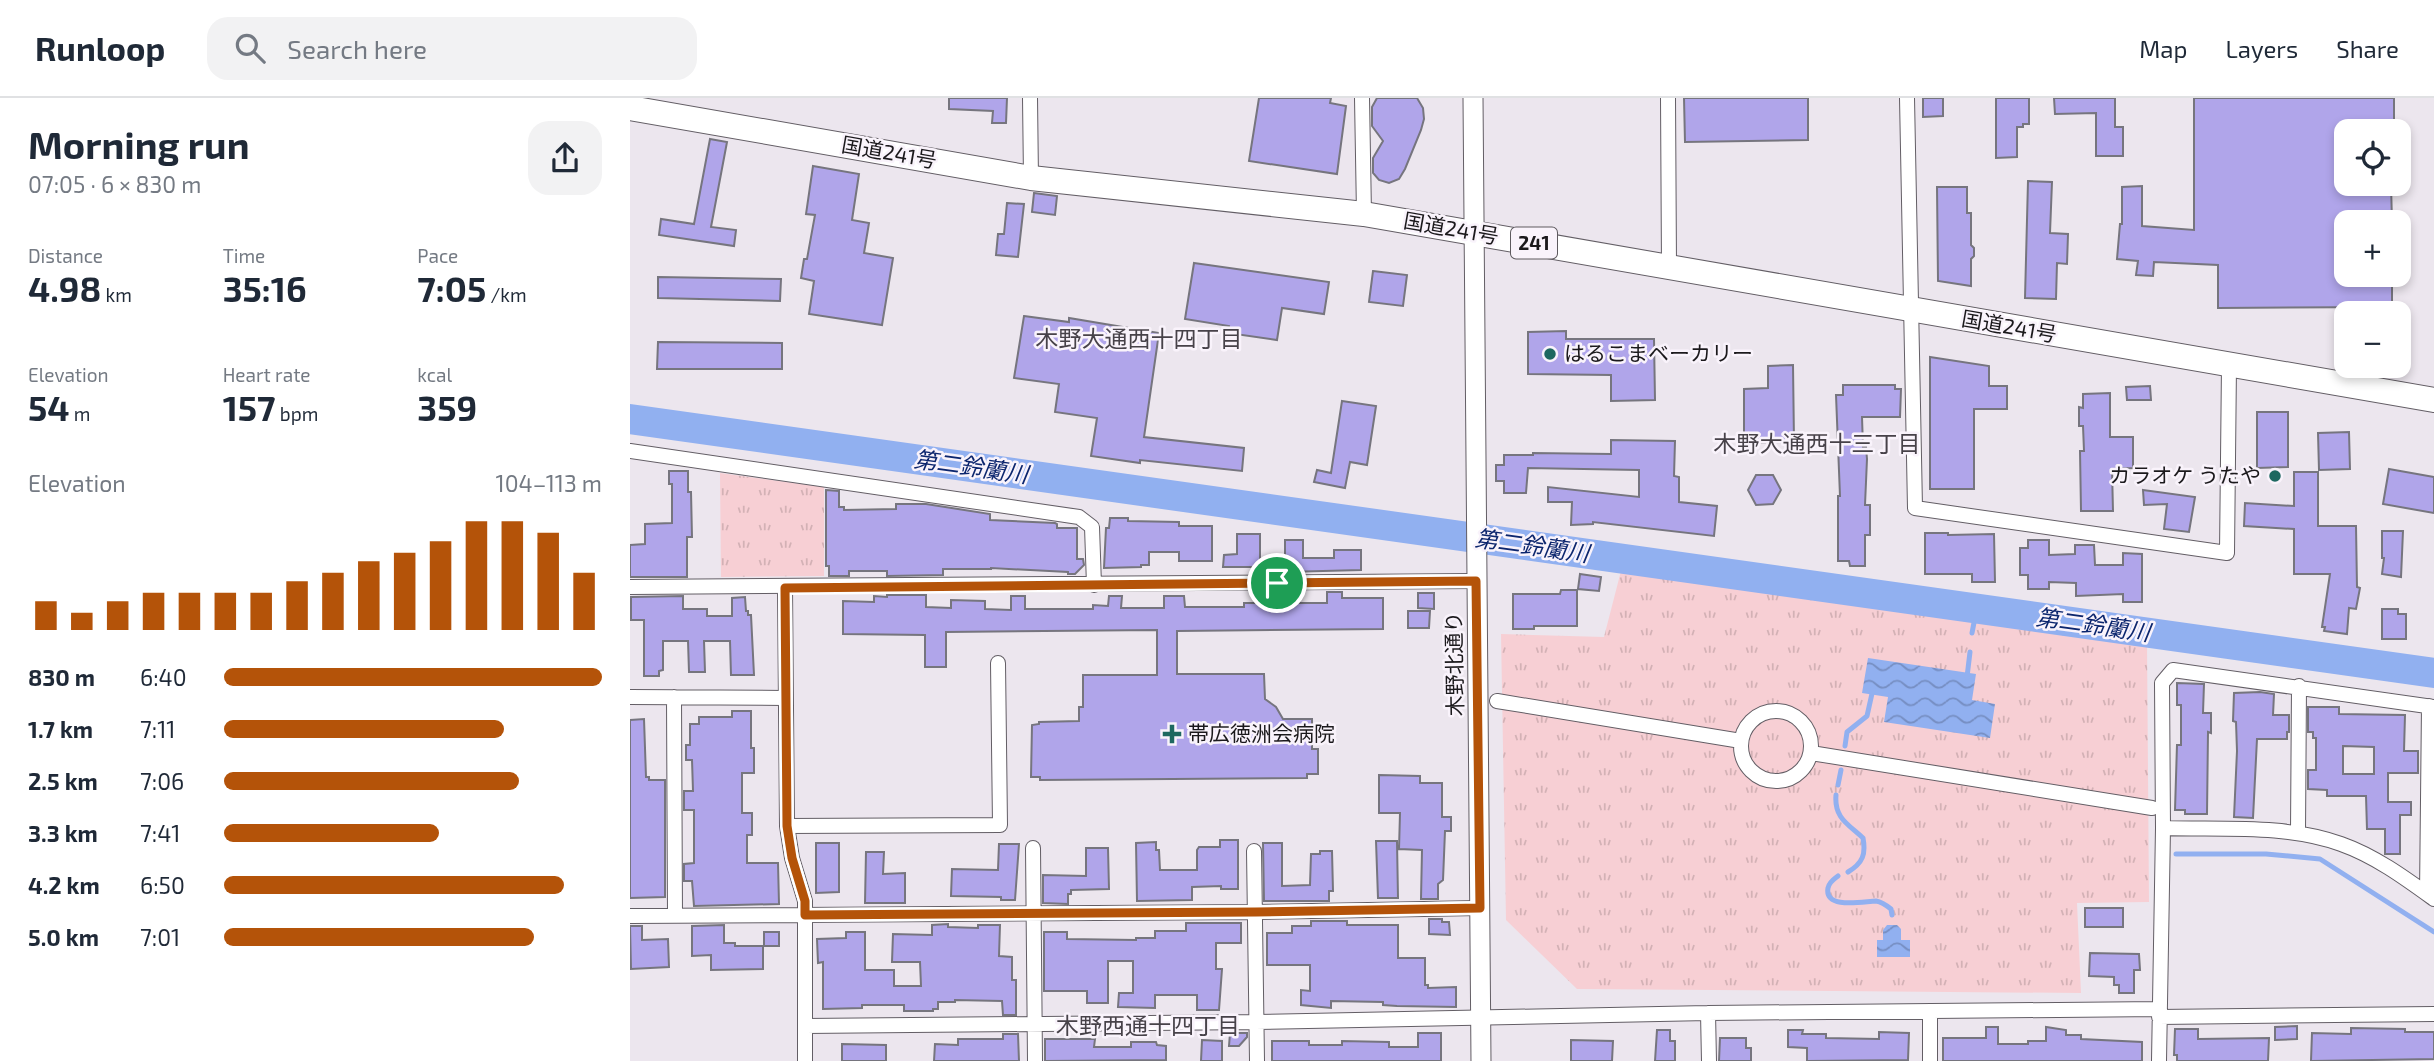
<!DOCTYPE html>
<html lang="en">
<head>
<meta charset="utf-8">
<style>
	:root { --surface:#fff; --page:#f2f2f3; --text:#1f2937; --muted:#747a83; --line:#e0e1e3; --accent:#b45309 }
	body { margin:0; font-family:"Exo 2","Noto Sans JP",sans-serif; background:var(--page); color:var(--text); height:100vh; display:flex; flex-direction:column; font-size:26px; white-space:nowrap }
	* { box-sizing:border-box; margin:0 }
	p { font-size:23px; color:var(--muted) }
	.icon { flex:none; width:38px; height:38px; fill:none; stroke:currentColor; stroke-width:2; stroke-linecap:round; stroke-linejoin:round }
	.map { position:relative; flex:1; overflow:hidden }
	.details { display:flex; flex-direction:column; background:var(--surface); width:630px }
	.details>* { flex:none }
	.buttons { position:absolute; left:1704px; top:21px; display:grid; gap:14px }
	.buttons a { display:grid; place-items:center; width:77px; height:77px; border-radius:14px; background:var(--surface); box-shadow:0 4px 10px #0003; font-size:35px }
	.pin { position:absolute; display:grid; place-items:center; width:60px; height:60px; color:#fff; margin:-30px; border:4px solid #fff; border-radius:50%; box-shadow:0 2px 7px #0007 }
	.round { display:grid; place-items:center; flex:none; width:74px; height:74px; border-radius:21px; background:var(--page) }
	.summary { display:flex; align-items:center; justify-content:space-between; height:119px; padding:0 28px }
	h1 { font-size:38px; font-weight:700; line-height:52px }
	.stats { display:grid; grid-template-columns:repeat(3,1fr); gap:10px; height:119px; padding:7px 28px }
	.stats div { display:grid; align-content:center }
	.stats b { font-size:35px; font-weight:700 }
	.stats small { font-size:19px; font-weight:400 }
	.stats p { font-size:19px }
	.chart { height:196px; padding:14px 28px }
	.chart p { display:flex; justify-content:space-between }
	.chart svg { width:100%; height:126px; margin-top:7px; stroke:var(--accent); stroke-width:6 }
	ul { padding:0 28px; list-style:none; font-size:23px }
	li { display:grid; grid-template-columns:112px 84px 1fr; align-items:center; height:52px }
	li i { height:18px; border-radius:9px; background:var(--accent) }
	header { display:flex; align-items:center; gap:42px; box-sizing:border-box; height:98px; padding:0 35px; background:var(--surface); border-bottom:2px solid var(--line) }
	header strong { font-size:33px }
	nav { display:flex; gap:38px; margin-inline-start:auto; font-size:24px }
	.search { width:490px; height:63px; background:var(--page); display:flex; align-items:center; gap:18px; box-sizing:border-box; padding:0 24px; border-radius:21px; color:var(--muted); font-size:26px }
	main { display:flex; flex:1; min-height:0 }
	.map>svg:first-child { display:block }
</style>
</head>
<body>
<header>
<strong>Runloop</strong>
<div class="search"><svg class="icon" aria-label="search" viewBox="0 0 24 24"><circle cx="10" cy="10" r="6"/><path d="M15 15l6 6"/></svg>Search here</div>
<nav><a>Map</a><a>Layers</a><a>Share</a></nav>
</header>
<main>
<section class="details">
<div class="summary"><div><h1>Morning run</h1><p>07:05 · 6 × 830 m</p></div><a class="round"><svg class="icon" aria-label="share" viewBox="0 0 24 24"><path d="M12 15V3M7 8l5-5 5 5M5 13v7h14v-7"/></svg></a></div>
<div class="stats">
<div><p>Distance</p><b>4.98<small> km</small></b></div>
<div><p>Time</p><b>35:16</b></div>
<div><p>Pace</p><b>7:05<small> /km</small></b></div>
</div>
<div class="stats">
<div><p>Elevation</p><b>54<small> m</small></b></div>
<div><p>Heart rate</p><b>157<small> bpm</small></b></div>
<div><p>kcal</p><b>359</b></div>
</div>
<div class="chart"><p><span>Elevation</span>104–113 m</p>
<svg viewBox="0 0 160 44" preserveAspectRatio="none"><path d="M5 44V34M15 44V38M25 44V34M35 44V31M45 44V31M55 44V31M65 44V31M75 44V27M85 44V24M95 44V20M105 44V17M115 44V13M125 44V6M135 44V6M145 44V10M155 44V24"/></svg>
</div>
<ul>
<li><b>830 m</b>6:40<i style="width:100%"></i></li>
<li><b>1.7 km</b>7:11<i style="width:74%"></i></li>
<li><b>2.5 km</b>7:06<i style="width:78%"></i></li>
<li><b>3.3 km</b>7:41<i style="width:57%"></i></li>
<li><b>4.2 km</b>6:50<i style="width:90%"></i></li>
<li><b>5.0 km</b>7:01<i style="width:82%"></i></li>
</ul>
</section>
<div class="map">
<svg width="1804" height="963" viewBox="0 0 1804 963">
	<defs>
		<pattern id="grass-tufts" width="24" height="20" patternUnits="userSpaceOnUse" patternTransform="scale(1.75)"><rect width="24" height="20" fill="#f7cfd4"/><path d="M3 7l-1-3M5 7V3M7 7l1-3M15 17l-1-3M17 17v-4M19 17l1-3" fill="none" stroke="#d3b1b5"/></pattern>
		<pattern id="water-waves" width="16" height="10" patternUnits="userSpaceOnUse" patternTransform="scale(1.75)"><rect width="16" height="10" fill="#91b0f0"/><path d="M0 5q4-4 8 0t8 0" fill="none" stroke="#768ec2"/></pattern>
	</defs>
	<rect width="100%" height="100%" fill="#ece6ee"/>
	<path fill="url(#grass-tufts)" d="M90,375L194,389V478L91,479Z
		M992,469L1517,543L1519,804L1447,805L1451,895L947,891L876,822L871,536L974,539Z"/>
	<path fill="url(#water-waves)" d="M1238,560L1346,576L1342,602L1365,606L1360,640L1254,624L1258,599L1232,595Z
		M1257,827H1267L1271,831V842H1280V859H1247V842H1253V832Z"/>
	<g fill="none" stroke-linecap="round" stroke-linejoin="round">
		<path stroke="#91b0f0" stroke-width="5" d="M1342,535L1347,509
			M1337,579L1340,554
			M1215,648L1217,634L1237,618L1243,591
			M1208,687L1211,672
			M1206,697C1204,720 1218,726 1233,740C1236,756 1233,765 1218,774
			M1546,756H1636L1690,761L1804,834
			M1208,778C1204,781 1199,784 1198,790C1194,812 1235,803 1246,803C1252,804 1256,807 1261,811L1262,817"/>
		<path stroke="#91b0f0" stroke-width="30" d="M0,321L1804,575"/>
	</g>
	<path fill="#b0a5ea" stroke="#76757e" stroke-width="2" fill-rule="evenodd" d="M319,0H377L376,25H362L363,13L319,11Z
		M629,0H701L700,5L716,8L707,76L619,63Z
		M747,0H787L793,10L794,21L791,32L775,71L769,81L759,85L749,82L743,75V60L753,43L742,28V9Z
		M1054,0H1178V42L1055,44Z
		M1293,0H1313V18L1293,19Z
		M1366,0H1399V26H1393V29H1387V59L1366,60Z
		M1424,0H1485V29H1493V58H1466V15L1425,16Z
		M1564,0H1764V33H1717V86H1761L1762,124H1717V177H1762V209L1588,210V167L1524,164L1523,178L1506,177L1508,163L1487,161L1490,126H1492V89L1512,88V128L1564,132Z
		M80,41L97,44L81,129L106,132L104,148L29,137L31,121L64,126Z
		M183,68L229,76L222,122L239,125L234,155L263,160L252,227L179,216L184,183L171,180L174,161H177L185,117L176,116Z
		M1398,83L1422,84L1420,135L1438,136L1437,166L1427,165L1426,201L1395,200Z
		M1307,89H1337V115H1341V147L1344,150V158L1341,161V188L1308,183Z
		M404,95L427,98L425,117L402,114Z
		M377,105L394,106L388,159L366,157L368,136H374Z
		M564,165L699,184L694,216L652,210L647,242L598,235L599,228L555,221Z
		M743,173L777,177L773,208L739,204Z
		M28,179L151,181L150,203L28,200Z
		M394,218L439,224V220L529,235L514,339L614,350L612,373L510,362V365L461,358L467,320L425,314L429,286L384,280Z
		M936,233V241H1024L1025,302L981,303V277L898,276V234Z
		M28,244L152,245V271H27Z
		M1300,259L1359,268V288H1377V311H1344V391H1300Z
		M1163,267L1164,344L1114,345V291L1138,290V268Z
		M1213,287H1265V291H1271L1270,319H1232L1233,349H1236L1237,361L1235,407H1240V437H1235V468H1220L1219,463H1208V398H1210L1206,297H1213Z
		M1520,288L1521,302H1497L1496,289Z
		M1480,295V339H1503V370L1482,371L1483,413H1451L1450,353H1454L1453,328H1449V309L1453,310V296Z
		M712,303L746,308L737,367L720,364L715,390L684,384L687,372L701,375Z
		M1627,314H1658V369L1627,370Z
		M1719,334L1720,371L1689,372L1688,335Z
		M981,342L1045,343L1044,378L1049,379V404L1087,408L1084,438L963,424V426L941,427L942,404H918V389L1009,399V372L898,370L896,395H874V383H866V367H874V357H903V355L981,356Z
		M1759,371L1804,379V415L1753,406Z
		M39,373H58V394H61L62,439H57V479H0V447L15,446V426L42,425V386H39Z
		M1664,374H1688V428H1726L1727,489L1730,490L1726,511L1719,510L1717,536L1694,533L1695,529H1692L1700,476H1664V431L1614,428L1615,405L1664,408Z
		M1126,377H1143L1151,392L1143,406L1126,407L1118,392Z
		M196,392L209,393V409H214V412L266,411V406H296L360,416V422L425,425L427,426V430H447V461H453L454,467L445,476H438V474L361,470V471H313V477L257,478V473H219V478H199V468H196Z
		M1513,392L1565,399L1559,434L1534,431L1537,406L1514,407Z
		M480,420H498V423L549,424V428H582V463H549V454H519V467H511V469L474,470L476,430H479Z
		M1752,433H1773L1771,479L1752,476L1754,460H1752Z
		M1295,435H1318V437L1364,436L1365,484H1342V476H1295Z
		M607,436H630V469H593L594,457L607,456Z
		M655,442H673V460H704V452H731V472L655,474Z
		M1398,442H1419V457L1445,456V447H1464L1465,467H1493V455L1512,456V504H1493V496L1446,498V485L1419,484V491H1398V477H1390V450H1398Z
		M950,476L971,479L969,493L948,491Z
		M931,492H947V528H904V531H883V496H930Z
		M697,494H712V500H753V531L547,533V576H634L635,601L646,609L653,621H682V651H688V676H677V680L410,682V679H401L402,627L409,626V624L449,623V609H453V577H527V532L316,534V569H295V537L213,536V503L244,504V498L257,499V497H296V509L321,510V502L355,503V511L381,512V498H395V511H463V507L478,508L479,498H492L491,510H534V498H554L555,509H614V505H697Z
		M788,495H804V511L788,510Z
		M53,498V511H77V518H102V500L115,499L116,513H118V517H121L124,577H101L100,543H74L75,574H59L58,543H33V572L29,573V578H14V522H1V499Z
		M1752,511H1768V516H1776V541H1752Z
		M778,513H800L799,530H778Z
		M1547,585L1574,586L1573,615H1581V635L1578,634L1577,716H1555V712H1545L1547,647H1551V607H1547Z
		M1630,594L1644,596L1643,617H1659V634H1657V641H1627L1623,720L1604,719L1607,653L1606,624L1603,623L1604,595Z
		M1678,609H1709V616L1775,617L1774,653H1788V675H1758V704H1781V717H1770V756H1755V731H1737L1736,698H1697V692L1678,691V672H1686V640H1683V634H1678ZM1713,648L1744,649V676H1713Z
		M102,613H121V650H124V675H112V715H122V737H117V765H148L149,806L64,808L62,783H54V766L64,765V712H54V693H63L62,662H56V647H60V626H69V619H102Z
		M14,621L16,679H19V682H35V799L0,800V622Z
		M749,677L790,678V685H812V719H821V733H815L813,782L808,786V801H791L792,752L769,751L770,715H749Z
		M590,742H608V791H591V788L562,789V802L507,803L506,745L526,744V752H529L530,772H567V752L569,749H590Z
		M746,743H767L768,800H748Z
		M186,745H209V794L186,795Z
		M633,745H652V788L680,787L681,756H690V753H702L703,793H699V803H634Z
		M369,746H389L385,802H371V799L321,798L322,771L368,772Z
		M456,750H478L479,791L441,792V796H438V806L413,805V777L456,778Z
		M236,754H254L253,776L275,775V805H235Z
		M1455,810H1493V829H1455Z
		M799,821H812V824H819L820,837L799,836Z
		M681,823H717V827H768V860H795V887H798V890L826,889V909L767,908L753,907V904L701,903V910L671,907V892L680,893V867H637V835H662V828H681Z
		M556,825H611V845H586V871H592L589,912H567V897H525V910L488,909L489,895H503V863H478V905H457V893H414V834H437V841L506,842V840H525V833H556Z
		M318,826V829L348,830V827H370L369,858L382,859V882H386V917H373L372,903L325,902V904H308V911H303V913H274V907H232V910L193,911V864L188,865L187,841L216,840V834H235V872H264V888H291L290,864H262L263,836L302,837V827Z
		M94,827V845H105V848H133V871L81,872V857L62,858V828Z
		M0,828H12V842L38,841L39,869L1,871Z
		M134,834H149V848H134Z
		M1460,855L1509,856L1510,872H1504V895H1489V887H1484V879L1459,878Z
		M1667,928V941L1645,942V929Z
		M1356,929H1368V946H1398V943H1416V929L1436,932V937H1451V941L1512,944V963H1313V940H1356Z
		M1721,930L1775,931V934H1804V961L1681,963L1682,935L1721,936Z
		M1545,931H1568V941L1639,940L1638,963H1547V957H1544Z
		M1027,932H1040V943H1045V963H1025Z
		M1158,932H1173L1172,936H1196V940L1249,941V934L1279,935L1278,962L1177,963V950L1158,949Z
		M600,935H617V939L609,948H599Z
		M788,935H811V963H642V943H679V947H712V943L759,944V949H788Z
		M373,936H388L389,963H304L305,946L328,947V941H373Z
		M1090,940H1116V950H1121V963H1089Z
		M415,941H465L464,949H501V944H526L527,947L536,948V962L415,963Z
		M572,942L592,943V963H571Z
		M941,942L983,943L982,963H941Z
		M212,946L256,947V963H212Z"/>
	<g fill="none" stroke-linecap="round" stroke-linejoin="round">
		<defs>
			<path id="street" d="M400,0L401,80
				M732,0L734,116
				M1038,0L1039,168
				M1277,0L1285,410L1597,455L1599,267
				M0,353L449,419L462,429L464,487
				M0,489L846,483
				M155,490L157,728L162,760L175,803V963
				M0,599L155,600
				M44,599L45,817
				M867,603L1111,643
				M1111 648a35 35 0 1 1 70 0a35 35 0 1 1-70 0Z
				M1181,655L1522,710
				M157,728L370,727L368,565
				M1533,730C1590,732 1657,726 1711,746C1745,758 1775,780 1804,801
				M1668,734L1669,588
				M403,750L405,963
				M624,753L627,963
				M1797,796L1799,608
				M0,818L626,814L850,810
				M1300,914V963
				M1078,915L1079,963
				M1529,919L1804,916
				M175,928L626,924L1078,915L1530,911
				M1529,963L1533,730L1532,585L1543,572L1804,609"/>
			<path id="secondary" d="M843,0L851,963"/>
			<path id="highway" d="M0,10L401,80L734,116L1804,302"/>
		</defs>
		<use href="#street" stroke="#635e65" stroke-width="16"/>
		<use href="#secondary" stroke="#635e65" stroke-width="21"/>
		<use href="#highway" stroke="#635e65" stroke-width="26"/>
		<use href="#street" stroke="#fff" stroke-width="14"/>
		<use href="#secondary" stroke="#fff" stroke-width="19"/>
		<use href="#highway" stroke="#fff" stroke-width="24"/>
	</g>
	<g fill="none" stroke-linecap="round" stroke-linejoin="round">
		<defs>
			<path id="route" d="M846,483L850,810L626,814L175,817V803L162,760L157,728L155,490Z"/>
		</defs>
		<use href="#route" stroke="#fff" stroke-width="14"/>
		<use href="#route" stroke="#b45309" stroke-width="9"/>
	</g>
	<g fill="#1e6860" stroke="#f9f3fb" stroke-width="2.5">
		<circle cx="920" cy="256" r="7"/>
		<circle cx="1645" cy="378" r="7"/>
		<path d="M538.5 625.5h7v7h7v7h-7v7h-7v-7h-7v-7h7z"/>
	</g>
	<g text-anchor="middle" stroke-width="5" stroke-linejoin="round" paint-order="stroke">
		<rect fill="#f9f3fb" stroke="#5e5a5f" stroke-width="2" x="881" y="129.5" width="46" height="31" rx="5"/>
		<g font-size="19" font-weight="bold" fill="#1b191c">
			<text x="904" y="152">241</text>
		</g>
		<g font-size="21" fill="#1b191c" stroke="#f9f3fb">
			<text transform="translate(259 55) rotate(10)" y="7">国道241号</text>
			<text transform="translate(821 131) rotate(10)" y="7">国道241号</text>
			<text transform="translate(1379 229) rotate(10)" y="7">国道241号</text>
			<text transform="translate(825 566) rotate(-91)" y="7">木野北通り</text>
		</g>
		<g font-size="21" fill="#1b191c" stroke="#f9f3fb" text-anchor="start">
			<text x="934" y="263">はるこまベーカリー</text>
			<text x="1631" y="385" text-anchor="end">カラオケ うたや</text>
			<text x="558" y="643">帯広徳洲会病院</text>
		</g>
		<g font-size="23" fill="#474249" stroke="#f9f3fb">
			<text x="509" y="249">木野大通西十四丁目</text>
			<text x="1187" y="354">木野大通西十三丁目</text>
			<text x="518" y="936">木野西通十四丁目</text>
		</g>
		<g font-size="23" font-style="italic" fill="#0c266e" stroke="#f9f3fb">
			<text transform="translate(341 369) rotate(8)" y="8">第二鈴蘭川</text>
			<text transform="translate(902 448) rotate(8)" y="8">第二鈴蘭川</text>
			<text transform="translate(1463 527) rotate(8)" y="8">第二鈴蘭川</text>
		</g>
	</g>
</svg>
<div class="buttons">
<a><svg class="icon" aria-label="locate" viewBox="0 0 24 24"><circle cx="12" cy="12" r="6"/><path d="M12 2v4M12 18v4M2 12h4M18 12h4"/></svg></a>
<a>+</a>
<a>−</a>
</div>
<div class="pin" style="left:647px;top:485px;background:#1e9e55"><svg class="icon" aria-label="arrive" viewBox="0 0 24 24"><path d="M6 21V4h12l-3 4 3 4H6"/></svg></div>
</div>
</main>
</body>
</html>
